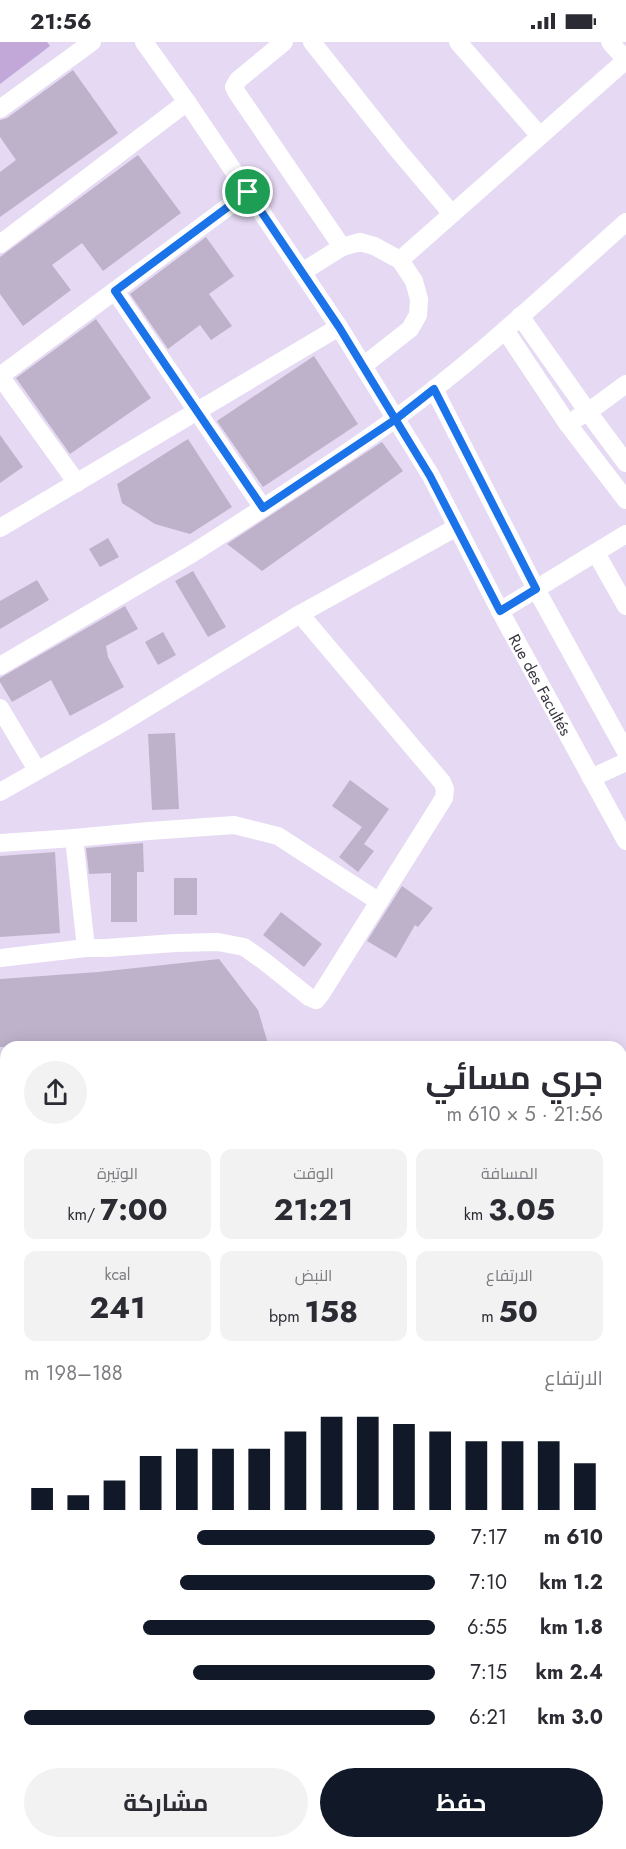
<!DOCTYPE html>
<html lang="ar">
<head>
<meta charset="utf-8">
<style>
	:root { --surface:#fff; --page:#f2f2f3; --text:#2b2b33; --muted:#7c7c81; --accent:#111827 }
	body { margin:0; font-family:Jost,Cairo,sans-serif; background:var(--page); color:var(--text); direction:rtl; height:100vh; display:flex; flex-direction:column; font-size:22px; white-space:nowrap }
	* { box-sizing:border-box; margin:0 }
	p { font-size:20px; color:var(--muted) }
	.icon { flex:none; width:33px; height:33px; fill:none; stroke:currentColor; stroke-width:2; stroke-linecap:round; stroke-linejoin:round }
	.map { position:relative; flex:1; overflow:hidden; direction:ltr }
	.sheet { position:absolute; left:0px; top:999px; width:627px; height:808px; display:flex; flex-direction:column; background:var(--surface); border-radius:18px 18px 0 0; box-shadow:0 3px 15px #0003; direction:rtl }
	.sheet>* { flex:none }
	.pin { position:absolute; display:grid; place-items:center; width:51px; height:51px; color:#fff; margin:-26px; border:3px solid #fff; border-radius:50%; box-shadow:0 2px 6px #0007 }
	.round { display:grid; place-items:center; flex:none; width:63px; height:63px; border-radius:32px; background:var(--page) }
	.headline { display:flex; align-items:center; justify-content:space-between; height:102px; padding:0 24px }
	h1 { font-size:33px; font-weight:700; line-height:45px }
	.stats { display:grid; grid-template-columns:repeat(3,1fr); gap:9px; height:102px; padding:6px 24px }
	.stats div { display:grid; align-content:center; border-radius:12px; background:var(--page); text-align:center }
	.stats b { font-size:30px; font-weight:700 }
	.stats small { font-size:16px; font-weight:400 }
	.stats p { font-size:16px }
	.chart { height:168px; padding:12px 24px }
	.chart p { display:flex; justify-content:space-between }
	.chart svg { width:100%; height:108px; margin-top:6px; stroke:var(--accent); stroke-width:6 }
	.button { display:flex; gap:12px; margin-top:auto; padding:12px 24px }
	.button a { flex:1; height:69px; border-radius:36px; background:var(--accent); color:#fff; font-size:24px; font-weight:700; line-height:69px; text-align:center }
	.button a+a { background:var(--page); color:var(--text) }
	ul { padding:0 24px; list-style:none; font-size:20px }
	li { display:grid; grid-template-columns:96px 72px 1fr; align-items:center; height:45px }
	li i { height:15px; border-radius:8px; background:var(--accent) }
	.status { display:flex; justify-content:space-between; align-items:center; height:42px; padding:0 30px; background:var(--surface); direction:ltr }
	.status svg { height:16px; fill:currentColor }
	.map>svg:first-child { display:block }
</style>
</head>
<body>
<div class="status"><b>21:56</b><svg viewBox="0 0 49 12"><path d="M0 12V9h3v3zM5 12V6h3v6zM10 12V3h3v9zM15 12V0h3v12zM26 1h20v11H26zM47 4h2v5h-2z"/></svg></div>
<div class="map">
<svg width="626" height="1807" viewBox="0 0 626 1807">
	<rect width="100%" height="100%" fill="#e6d9f4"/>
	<path fill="#c1a8d9" d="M0,0H47L50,4L0,42Z
		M6,1637V1802H285L277,1807H0V1640Z"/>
	<path fill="#beb2cb" d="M73,28L118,91L0,175V130L16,118L0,95V78L7,76Z
		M138,113L181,171L103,229L82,201L52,223L71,248L23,284L0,252V215Z
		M206,195L234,234L209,252L232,284L211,298L200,283L168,307L130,252Z
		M96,277L151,356L70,412L16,336Z
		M314,314L358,382L263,445L217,379Z
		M0,393L23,425L0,441Z
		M188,397L232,465L190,492L155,482L122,461L117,442Z
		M382,400L403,429L262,529L227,502Z
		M108,496L119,515L100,525L89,507Z
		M193,529L226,585L208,595L175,539Z
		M37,538L49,558L0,587V559Z
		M125,564L138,587L106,604L108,615L124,645L70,674L51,638L12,660L0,640V636Z
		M163,590L176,613L158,623L145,600Z
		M175,691L179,767L152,768L148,692Z
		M350,738L389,767L364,802L374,809L358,830L339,815L362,785L332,764Z
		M143,801L144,830H137V880H111V831L89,832L86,806Z
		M55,810L60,891L0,895V814Z
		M174,836H197V873H174Z
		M402,844L433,866L418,885L415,883L396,916L367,899Z
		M281,870L322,902L304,925L263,893Z
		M219,917L258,968L269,1005H0V937L98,930Z"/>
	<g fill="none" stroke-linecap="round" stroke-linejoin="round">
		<g stroke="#fff" stroke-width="18">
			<path id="s1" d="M144,0L187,60L339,285L431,434L500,569L626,799"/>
			<path d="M284,0L238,38L234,45L237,51L342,205"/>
			<path d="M312,0L397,107L452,172"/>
			<path d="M458,0L540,94"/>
			<path d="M610,0L626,18"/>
			<path d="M0,67L92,0"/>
			<path d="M0,202L187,60"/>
			<path d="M400,218L626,18"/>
			<path d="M302,230L342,205L360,200L374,204L400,218L414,239L419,257L418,273L410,287L363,324"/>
			<path d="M115,249L263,466C308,436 353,408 396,376C477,317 551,247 626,180"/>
			<path d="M520,274L588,370L626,421"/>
			<path d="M505,288L567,381L626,458"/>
			<path d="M0,334L248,150"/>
			<path d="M0,334L77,441"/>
			<path d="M434,347L536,547L626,710"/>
			<path d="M577,376L588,370L626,342"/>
			<path d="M0,486L339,285"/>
			<path d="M596,511L626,564"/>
			<path d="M500,569L626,492"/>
			<path d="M0,624L193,511L263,466"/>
			<path d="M0,666L37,728"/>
			<path d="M591,736L626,720"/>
			<path d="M0,750L115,685L300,572L457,485"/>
			<path d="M74,796L86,906"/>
			<path d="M0,801L74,796L149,789L234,783L278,794L378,859"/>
			<path d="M0,916L86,906H106L175,901L218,900L244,905L264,919L309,955L316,958L321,952L434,772L444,756L445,747L442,740L300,572"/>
			<path d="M0,1231L6,1229"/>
			<path d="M0,1344L6,1342"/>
			<path d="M0,1401L6,1413"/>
			<path d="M621,1497L626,1492"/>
			<path d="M0,1599L6,1607"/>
			<path d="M621,1665L626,1662"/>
			<path d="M435,1802L438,1807"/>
		</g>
	</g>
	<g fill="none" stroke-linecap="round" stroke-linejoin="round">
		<defs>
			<path id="route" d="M248,150L339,285L430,434L500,569L536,547L434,347L396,377L263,466L115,249L248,150"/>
		</defs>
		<use href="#route" stroke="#fff" stroke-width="12"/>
		<use href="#route" stroke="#1a73e8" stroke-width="8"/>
	</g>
	<g text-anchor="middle" stroke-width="4.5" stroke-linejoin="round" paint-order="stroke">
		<g font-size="16" fill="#3a3540" stroke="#e6d9f4">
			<text dy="6" stroke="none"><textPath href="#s1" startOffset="756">Rue des Facultés</textPath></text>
		</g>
	</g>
</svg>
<div class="pin" style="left:248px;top:150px;background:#1e9e55"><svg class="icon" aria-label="arrive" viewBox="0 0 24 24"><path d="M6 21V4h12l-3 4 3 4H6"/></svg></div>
<section class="sheet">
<div class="headline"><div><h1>جري مسائي</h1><p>21:56 · 5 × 610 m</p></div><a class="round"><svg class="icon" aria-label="share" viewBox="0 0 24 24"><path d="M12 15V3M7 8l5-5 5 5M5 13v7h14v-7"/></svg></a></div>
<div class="stats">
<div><p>المسافة</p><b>3.05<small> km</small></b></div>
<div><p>الوقت</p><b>21:21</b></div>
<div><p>الوتيرة</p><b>7:00<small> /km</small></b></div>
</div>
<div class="stats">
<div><p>الارتفاع</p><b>50<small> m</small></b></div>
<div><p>النبض</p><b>158<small> bpm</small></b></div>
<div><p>kcal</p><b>241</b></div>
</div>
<div class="chart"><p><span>الارتفاع</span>188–198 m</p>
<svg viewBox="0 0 160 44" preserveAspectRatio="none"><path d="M5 44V35M15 44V38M25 44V32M35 44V22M45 44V19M55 44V19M65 44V19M75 44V12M85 44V6M95 44V6M105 44V9M115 44V12M125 44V16M135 44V16M145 44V16M155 44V25"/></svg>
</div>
<ul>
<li><b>610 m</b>7:17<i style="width:58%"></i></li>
<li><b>1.2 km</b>7:10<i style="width:62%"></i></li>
<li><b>1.8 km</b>6:55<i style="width:71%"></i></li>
<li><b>2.4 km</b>7:15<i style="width:59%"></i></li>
<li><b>3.0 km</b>6:21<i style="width:100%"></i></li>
</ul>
<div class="button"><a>حفظ</a><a>مشاركة</a></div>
</section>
</div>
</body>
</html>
